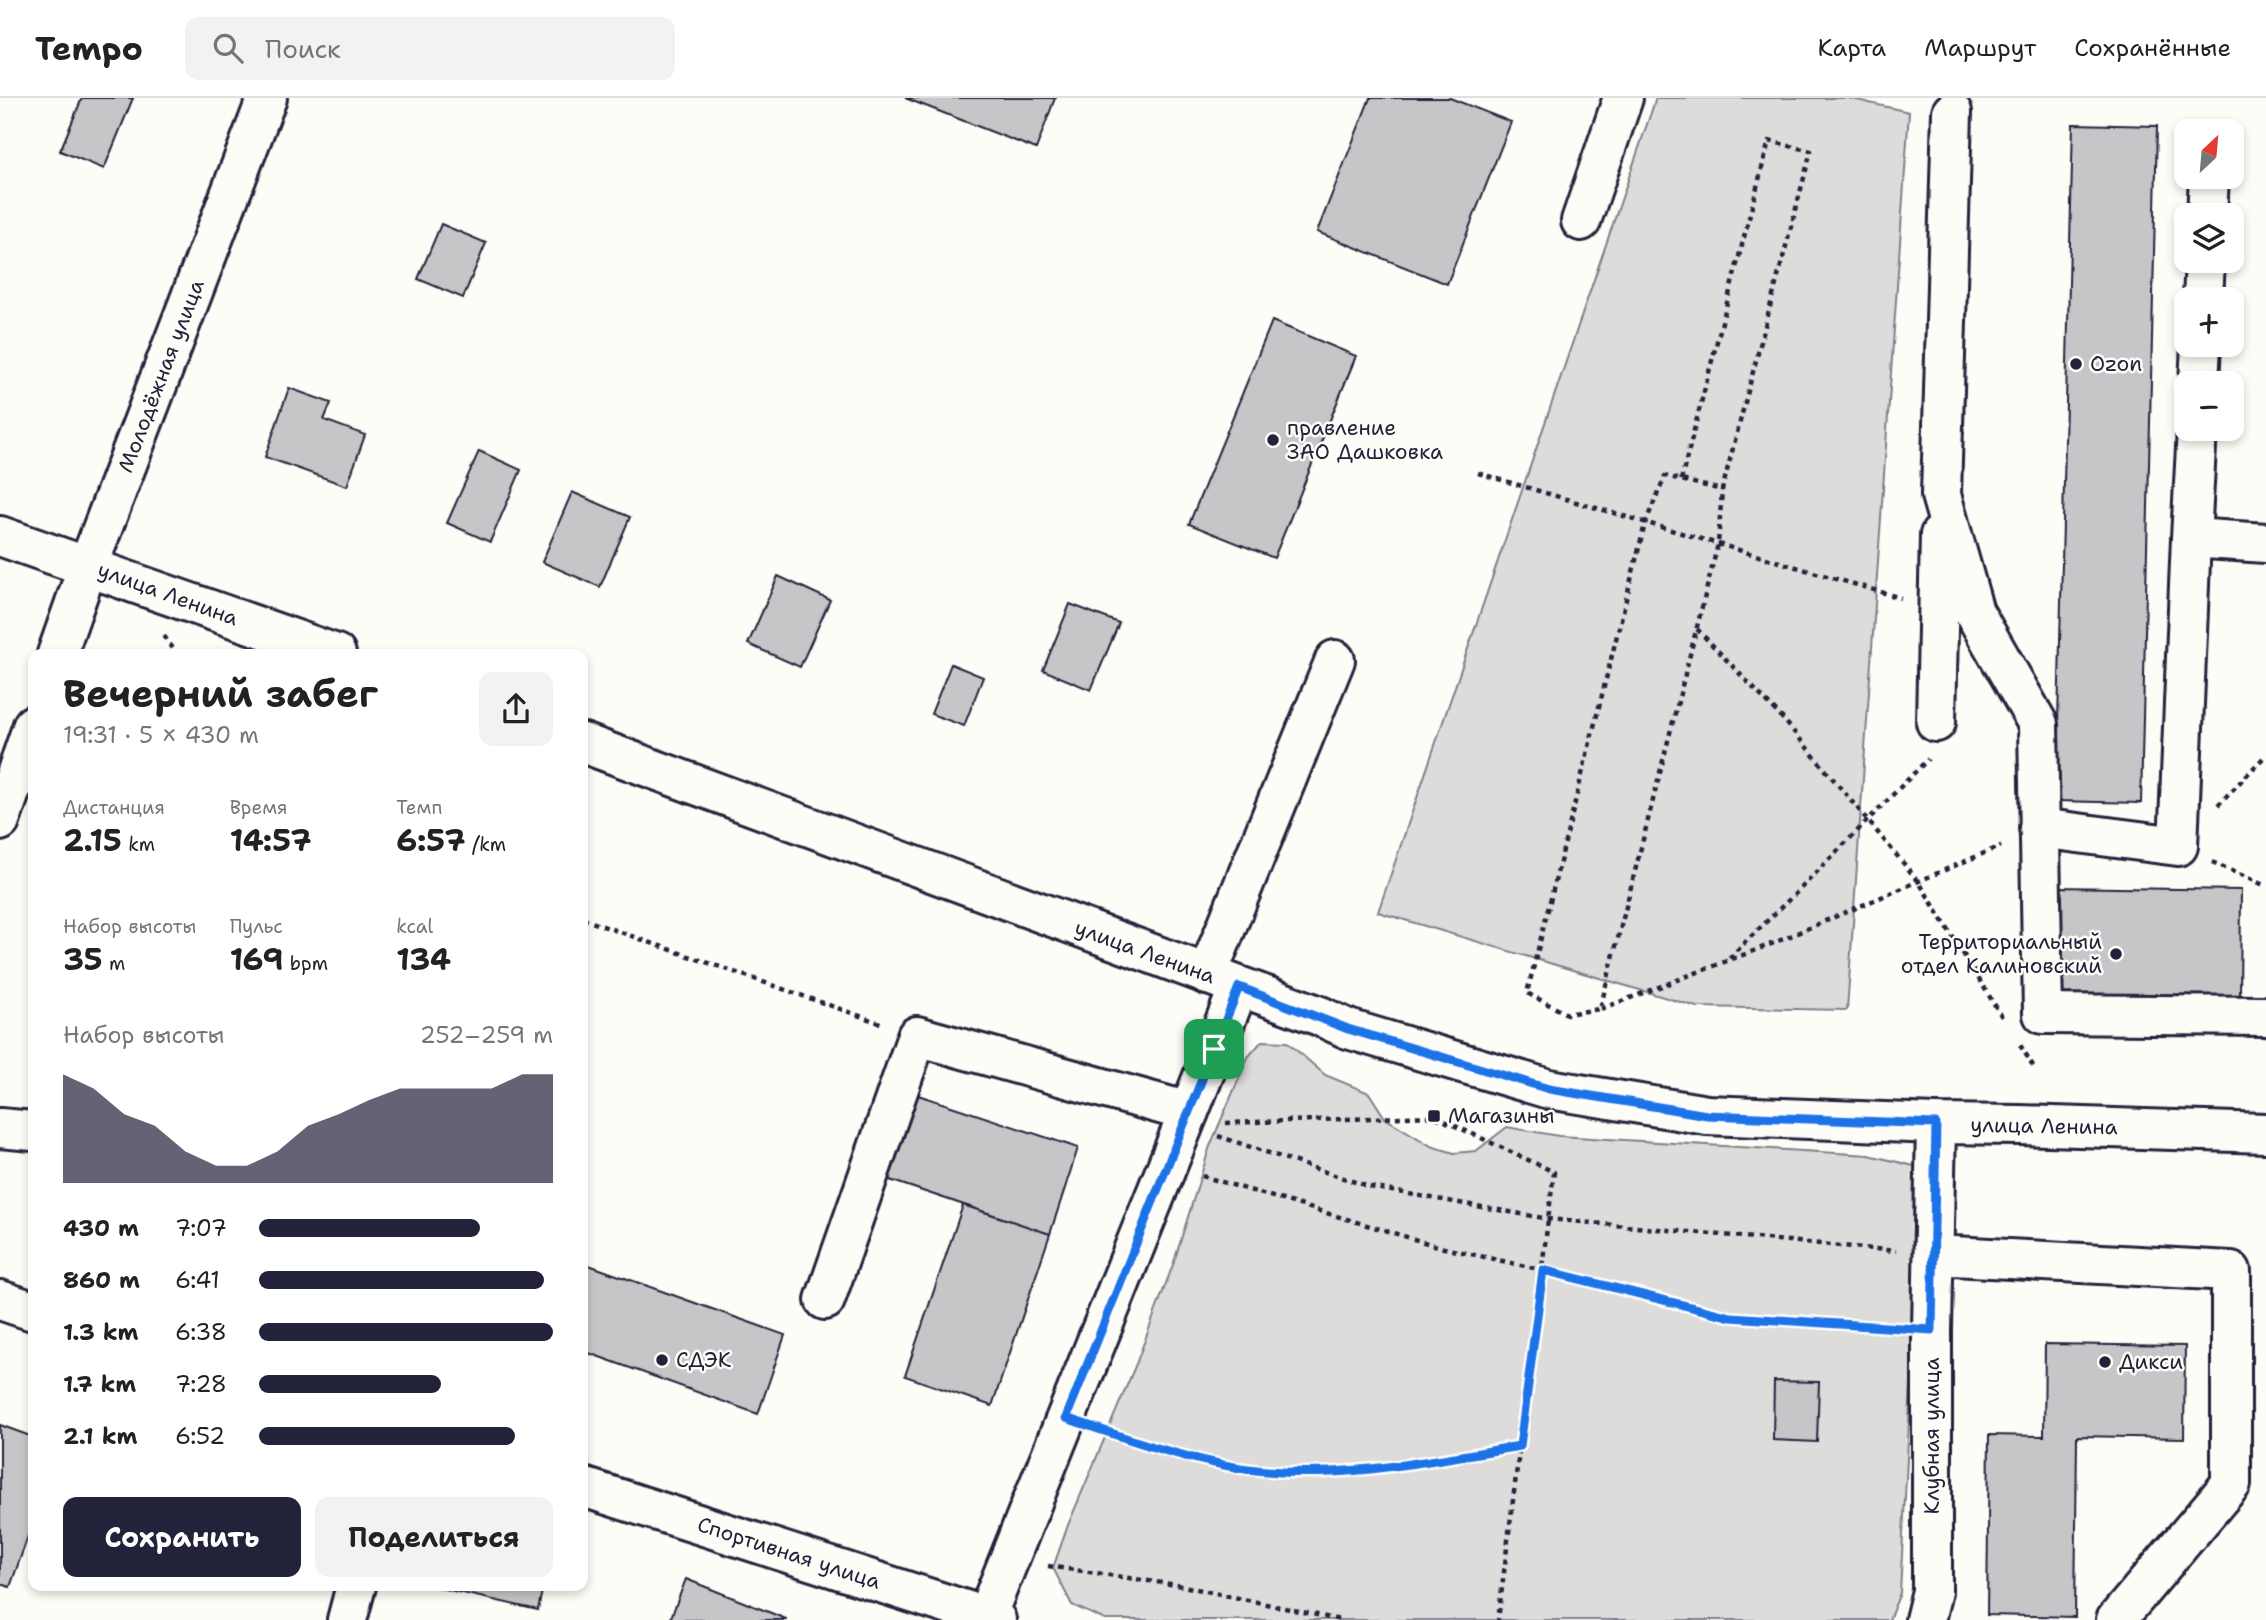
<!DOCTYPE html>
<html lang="ru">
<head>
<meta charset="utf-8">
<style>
	:root { --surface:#fff; --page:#f2f2f2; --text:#222; --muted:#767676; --line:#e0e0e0; --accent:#22223b }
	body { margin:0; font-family:"Shantell Sans",sans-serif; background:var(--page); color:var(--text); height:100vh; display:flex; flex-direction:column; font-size:26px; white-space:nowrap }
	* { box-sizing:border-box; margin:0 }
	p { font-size:23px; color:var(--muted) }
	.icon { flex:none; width:38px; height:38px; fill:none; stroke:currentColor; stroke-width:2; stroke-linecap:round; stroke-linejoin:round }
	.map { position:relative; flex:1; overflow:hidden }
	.side { position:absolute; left:28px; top:551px; width:560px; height:942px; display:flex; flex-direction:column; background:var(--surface); border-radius:14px; box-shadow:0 4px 10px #0003 }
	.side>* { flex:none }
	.needle { width:46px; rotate:26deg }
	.buttons { position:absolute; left:2174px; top:21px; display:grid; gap:14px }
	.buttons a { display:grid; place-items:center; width:70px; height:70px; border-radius:14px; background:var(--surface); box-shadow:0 4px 10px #0003; font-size:35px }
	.pin { position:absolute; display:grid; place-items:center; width:60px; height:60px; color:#fff; margin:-30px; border-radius:14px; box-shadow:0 4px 10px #0006 }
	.round { display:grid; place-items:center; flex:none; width:74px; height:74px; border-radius:14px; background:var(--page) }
	.head { display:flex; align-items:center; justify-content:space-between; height:119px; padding:0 35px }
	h1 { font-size:38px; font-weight:700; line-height:52px }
	.stats { display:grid; grid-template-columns:repeat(3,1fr); gap:10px; height:119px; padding:7px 35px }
	.stats div { display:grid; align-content:center }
	.stats b { font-size:30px; font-weight:700 }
	.stats small { font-size:19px; font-weight:400 }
	.stats p { font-size:19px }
	.chart { height:196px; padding:14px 35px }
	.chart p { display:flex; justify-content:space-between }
	.chart svg { width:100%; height:126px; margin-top:7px; fill:var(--accent); opacity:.7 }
	.button { display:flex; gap:14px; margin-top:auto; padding:14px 35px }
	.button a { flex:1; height:80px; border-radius:14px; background:var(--accent); color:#fff; font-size:28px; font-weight:700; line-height:80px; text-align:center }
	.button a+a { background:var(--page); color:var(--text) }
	ul { padding:0 35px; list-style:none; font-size:23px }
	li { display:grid; grid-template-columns:112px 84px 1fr; align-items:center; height:52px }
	li i { height:18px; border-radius:9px; background:var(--accent) }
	header { display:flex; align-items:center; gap:42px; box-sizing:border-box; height:98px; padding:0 35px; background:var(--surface); border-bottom:2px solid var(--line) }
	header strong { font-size:33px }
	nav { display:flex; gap:38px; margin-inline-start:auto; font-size:24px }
	.search { width:490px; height:63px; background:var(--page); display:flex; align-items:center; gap:18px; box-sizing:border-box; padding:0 24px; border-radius:14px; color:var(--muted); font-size:26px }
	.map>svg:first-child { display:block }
</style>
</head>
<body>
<header>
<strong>Tempo</strong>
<div class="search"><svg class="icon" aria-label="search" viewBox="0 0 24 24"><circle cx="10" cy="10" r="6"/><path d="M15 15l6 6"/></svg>Поиск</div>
<nav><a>Карта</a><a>Маршрут</a><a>Сохранённые</a></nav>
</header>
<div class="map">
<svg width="2266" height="1522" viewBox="0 0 2266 1522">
	<rect width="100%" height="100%" fill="#fdfcf7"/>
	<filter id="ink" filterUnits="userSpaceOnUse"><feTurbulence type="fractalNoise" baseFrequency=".0143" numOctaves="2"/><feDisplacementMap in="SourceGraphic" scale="14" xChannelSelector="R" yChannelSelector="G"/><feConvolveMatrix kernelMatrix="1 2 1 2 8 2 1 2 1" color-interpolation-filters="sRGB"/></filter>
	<g filter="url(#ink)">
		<path fill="#dddcdb" stroke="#807f8b" stroke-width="2" d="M1656,0H1848L1909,14L1847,912L1697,909L1378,814Z
			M1262,943L1287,944L1325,977L1369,995L1385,1020L1431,1048L1454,1055L1476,1053L1507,1029L1559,1038L1869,1057L1914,1068L1922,1073L1900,1495L1889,1522H1105L1072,1507L1053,1470L1068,1427L1136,1266L1174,1164L1210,1048L1248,959Z"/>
		<path fill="#c6c6c8" stroke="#22223b" stroke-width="2" d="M82,0H133L104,71L60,53Z
			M905,0H1055L1036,51Z
			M1370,0H1450L1511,24L1447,186L1317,134Z
			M2073,26L2157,28L2141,705L2056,703Z
			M441,126L486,145L463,200L418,181Z
			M1272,223L1356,258L1274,460L1189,426Z
			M289,290L331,305L324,322L365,337L347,388L265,359Z
			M479,353L521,372L490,444L447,425Z
			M572,394L630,419L600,489L542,464Z
			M778,478L830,502L800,569L748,546Z
			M1070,506L1119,525L1091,592L1043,572Z
			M951,566L983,579L964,628L931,616Z
			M2056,789L2241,792L2240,901L2055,898Z
			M915,996L1078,1050L1050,1136L887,1081Z
			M963,1107L1050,1136L992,1308L905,1278Z
			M583,1165L785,1237L758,1316L583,1253Z
			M2045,1246L2185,1248L2184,1340L2077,1338L2075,1519L1987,1517L1989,1337L2044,1338Z
			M1774,1283L1819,1284L1817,1344L1773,1342Z
			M0,1327L33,1339V1424L10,1489L0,1486Z
			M686,1481L786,1521V1522H670Z
			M440,1488H543L538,1512L440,1490Z"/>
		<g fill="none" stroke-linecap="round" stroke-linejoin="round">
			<defs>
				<path id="minor" d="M1952,14L1941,397L1974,514L2038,626L2043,916L2266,918
					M2207,117L2209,79
					M1581,123L1623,0
					M2203,201L2205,163
					M2199,285L2201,247
					M2197,331L2191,440L2266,445
					M57,556L88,468L267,0
					M1936,624L1940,437
					M0,723L33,627
					M2039,730L2178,748L2191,440
					M1207,877L1335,562
					M0,1030L33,1033
					M1934,1157L2231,1173V1386L2116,1522
					M0,1202L33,1213
					M825,1202L917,938L1189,1014
					M583,1389L996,1522
					M986,1519L1239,889
					M347,1522L356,1488
					M1925,1522L1932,1493V1232L1936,1026"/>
				<path id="major" d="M0,438L336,556
					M583,645L1320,918L1348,931L1549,991L1707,1017L1936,1026L2020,1027L2266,1035"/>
			</defs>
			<use href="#minor" stroke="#22223b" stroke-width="44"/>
			<use href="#major" stroke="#22223b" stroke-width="44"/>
			<path stroke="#22223b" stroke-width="4.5" stroke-dasharray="5 5" stroke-linecap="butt" d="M1478,375L1901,500
				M1681,382L1769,43L1811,53L1722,392L1718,446L1600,911L1567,916L1527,895L1645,426L1665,378L1722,392
				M1697,531L1784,622L1919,784L2004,922
				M164,538L177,556
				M2218,707L2266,657
				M2212,764L2266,788
				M583,821L883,926
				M1729,860L1801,790L1928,661
				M1601,911L1769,847L2001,748
				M2020,947L2035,971
				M1226,1025L1434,1018L1554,1074L1498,1522
				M1218,1038L1370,1089L1549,1121L1896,1153
				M1202,1078L1444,1150L1543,1172L1731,1219L1895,1230
				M1100,1331C1146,1346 1191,1361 1239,1369C1333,1385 1427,1363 1520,1348
				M1048,1468L1183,1488L1340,1522"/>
			<use href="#minor" stroke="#fdfcf7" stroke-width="38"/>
			<use href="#major" stroke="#fdfcf7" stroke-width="38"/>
		</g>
	</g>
	<g fill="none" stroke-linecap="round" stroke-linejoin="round" filter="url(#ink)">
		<defs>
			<path id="route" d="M1239,889L1348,931L1549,991L1707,1017L1936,1026L1932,1232L1731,1219L1543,1172L1520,1348C1427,1363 1334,1384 1240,1370C1180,1360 1123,1339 1066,1320Z"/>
		</defs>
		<use href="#route" stroke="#fff" stroke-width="14"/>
		<use href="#route" stroke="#1a73e8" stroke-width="9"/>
	</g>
	<g fill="#22223b" stroke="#fdfcf7" stroke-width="2.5">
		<circle cx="2076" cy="266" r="7"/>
		<circle cx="1273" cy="342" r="7"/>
		<circle cx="2116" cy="856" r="7"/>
		<rect x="1427" y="1011" width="14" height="14" rx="3.5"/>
		<circle cx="662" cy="1262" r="7"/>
		<circle cx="2105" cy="1264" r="7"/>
	</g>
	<g text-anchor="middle" stroke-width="5" stroke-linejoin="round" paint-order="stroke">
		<g font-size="21" fill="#22223b" stroke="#fdfcf7" text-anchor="start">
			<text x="2090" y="273">Ozon</text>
			<text x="1287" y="337">правление<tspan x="1287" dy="24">ЗАО Дашковка</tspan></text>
			<text x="2102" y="851" text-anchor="end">Территориальный<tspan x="2102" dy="24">отдел Калиновский</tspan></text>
			<text x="1448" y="1025">Магазины</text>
			<text x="676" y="1269">СДЭК</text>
			<text x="2119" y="1271">Дикси</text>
		</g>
		<g font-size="21" fill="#22223b" stroke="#fdfcf7">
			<text transform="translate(161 278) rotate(-69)" y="7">Молодёжная улица</text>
			<text transform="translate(168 496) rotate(20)" y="7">улица Ленина</text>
			<text transform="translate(1145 854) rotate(20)" y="7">улица Ленина</text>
			<text transform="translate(2044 1028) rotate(1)" y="7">улица Ленина</text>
			<text transform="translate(1932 1338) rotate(-90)" y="7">Клубная улица</text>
			<text transform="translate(789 1455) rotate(18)" y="7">Спортивная улица</text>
		</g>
	</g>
</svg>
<div class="buttons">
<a><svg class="needle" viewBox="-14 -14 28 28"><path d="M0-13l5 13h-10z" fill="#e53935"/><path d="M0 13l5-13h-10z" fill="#767676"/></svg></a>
<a><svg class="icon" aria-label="layers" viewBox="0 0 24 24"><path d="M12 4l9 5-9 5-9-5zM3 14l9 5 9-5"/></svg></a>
<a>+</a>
<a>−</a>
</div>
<div class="pin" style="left:1214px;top:951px;background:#1e9e55"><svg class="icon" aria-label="arrive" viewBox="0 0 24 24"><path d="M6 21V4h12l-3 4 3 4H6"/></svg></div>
<section class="side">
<div class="head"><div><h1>Вечерний забег</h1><p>19:31 · 5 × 430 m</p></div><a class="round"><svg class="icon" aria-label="share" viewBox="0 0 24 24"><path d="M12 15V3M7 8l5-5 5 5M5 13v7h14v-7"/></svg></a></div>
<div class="stats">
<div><p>Дистанция</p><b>2.15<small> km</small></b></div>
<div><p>Время</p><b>14:57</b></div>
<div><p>Темп</p><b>6:57<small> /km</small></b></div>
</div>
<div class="stats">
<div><p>Набор высоты</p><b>35<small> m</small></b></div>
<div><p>Пульс</p><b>169<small> bpm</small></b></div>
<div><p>kcal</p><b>134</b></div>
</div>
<div class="chart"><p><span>Набор высоты</span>252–259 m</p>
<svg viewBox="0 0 160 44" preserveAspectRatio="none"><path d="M0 44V6L10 11L20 20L30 24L40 33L50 38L60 38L70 33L80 24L90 20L100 15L110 11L120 11L130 11L140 11L150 6L160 6V44z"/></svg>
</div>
<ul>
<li><b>430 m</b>7:07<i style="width:75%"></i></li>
<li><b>860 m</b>6:41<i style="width:97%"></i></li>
<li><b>1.3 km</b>6:38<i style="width:100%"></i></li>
<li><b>1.7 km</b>7:28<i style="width:62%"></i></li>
<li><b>2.1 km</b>6:52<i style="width:87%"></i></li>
</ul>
<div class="button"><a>Сохранить</a><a>Поделиться</a></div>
</section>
</div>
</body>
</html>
